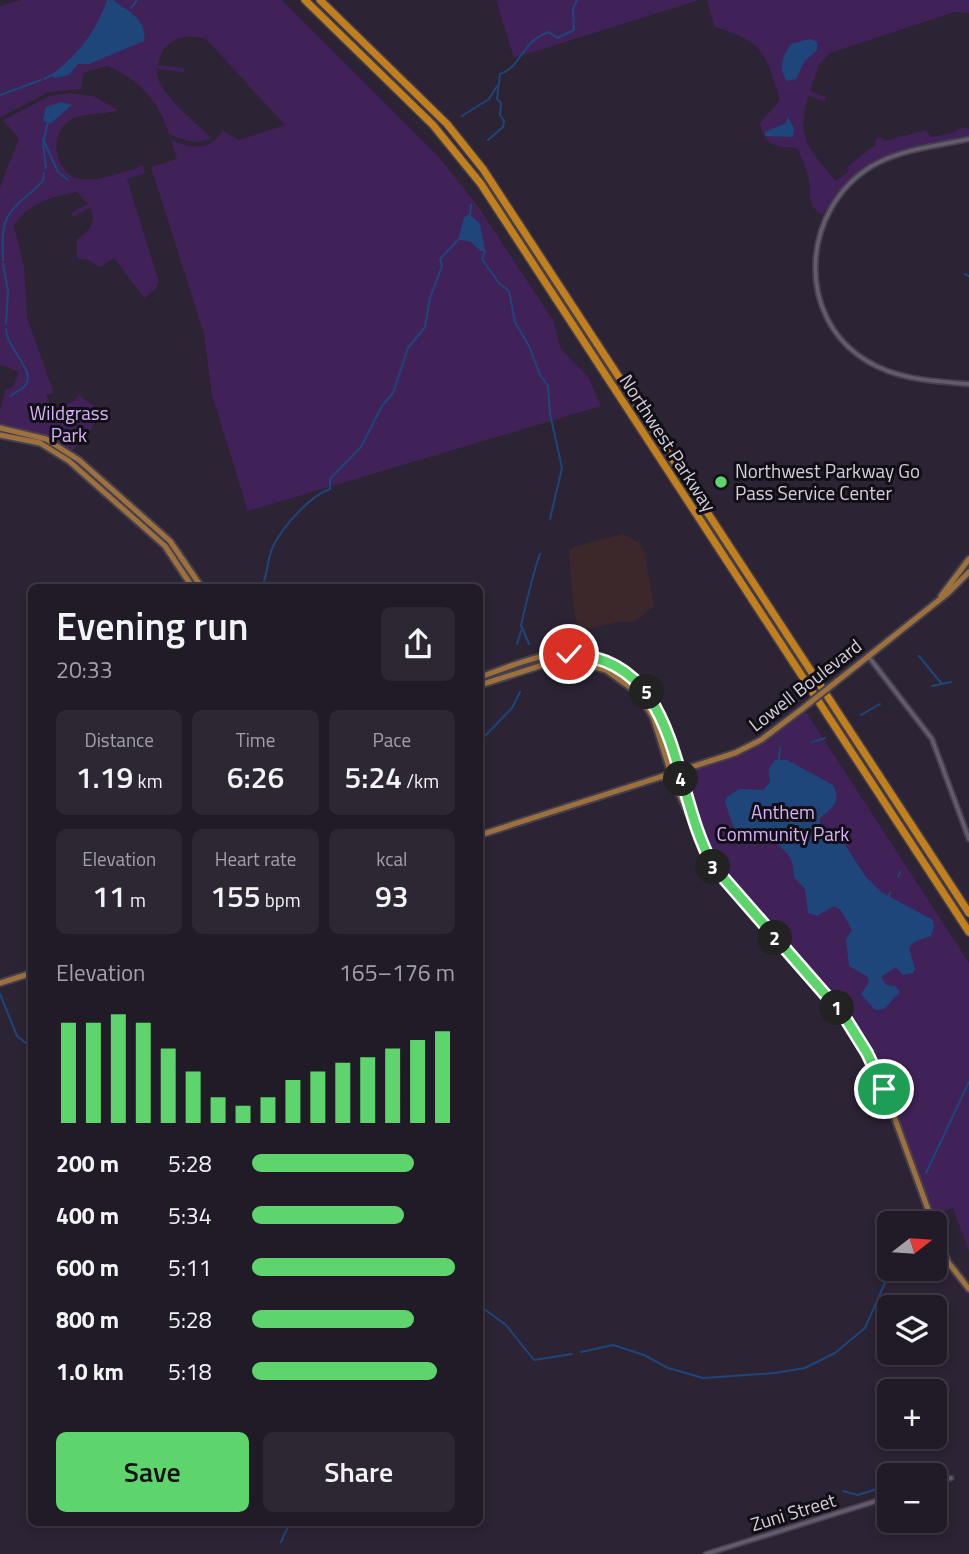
<!DOCTYPE html>
<html lang="en">
<head>
<meta charset="utf-8">
<style>
	:root { --surface:#211a27; --page:#2d2733; --text:#f1f3f6; --muted:#a2a1a7; --line:#3e3844; --accent:#5ed56c }
	body { margin:0; font-family:"Titillium Web",sans-serif; background:var(--page); color:var(--text); height:100vh; display:flex; flex-direction:column; font-size:26px; white-space:nowrap }
	* { box-sizing:border-box; margin:0 }
	p { font-size:23px; color:var(--muted) }
	.icon { flex:none; width:38px; height:38px; fill:none; stroke:currentColor; stroke-width:2; stroke-linecap:round; stroke-linejoin:round }
	.map { position:relative; flex:1; overflow:hidden }
	.side { position:absolute; left:28px; top:584px; width:455px; height:942px; display:flex; flex-direction:column; background:var(--surface); border-radius:10px; box-shadow:0 4px 10px #0003,0 0 0 2px var(--line) }
	.side>* { flex:none }
	.needle { width:46px; rotate:73deg }
	.controls { position:absolute; left:877px; top:1211px; display:grid; gap:14px }
	.controls a { display:grid; place-items:center; width:70px; height:70px; border-radius:10px; background:var(--surface); box-shadow:0 4px 10px #0003,0 0 0 2px var(--line); font-size:35px }
	.pin { position:absolute; display:grid; place-items:center; width:60px; height:60px; color:#fff; margin:-30px; border:4px solid #fff; border-radius:50%; box-shadow:0 2px 7px #0007 }
	.km { position:absolute; width:35px; height:35px; margin:-18px; border-radius:50%; background:#222; color:#fff; font-size:19px; line-height:35px; text-align:center }
	.round { display:grid; place-items:center; flex:none; width:74px; height:74px; border-radius:10px; background:var(--page) }
	.summary { display:flex; align-items:center; justify-content:space-between; height:119px; padding:0 28px }
	h1 { font-size:38px; font-weight:600; line-height:52px }
	.figures { display:grid; grid-template-columns:repeat(3,1fr); gap:10px; height:119px; padding:7px 28px }
	.figures div { display:grid; align-content:center; border-radius:10px; background:var(--page); text-align:center }
	.figures b { font-size:30px; font-weight:600 }
	.figures small { font-size:19px; font-weight:400 }
	.figures p { font-size:19px }
	.chart { height:196px; padding:14px 28px }
	.chart p { display:flex; justify-content:space-between }
	.chart svg { width:100%; height:126px; margin-top:7px; stroke:var(--accent); stroke-width:6 }
	.cta { display:flex; gap:14px; margin-top:auto; padding:14px 28px }
	.cta a { flex:1; height:80px; border-radius:10px; background:var(--accent); color:#111; font-size:28px; font-weight:600; line-height:80px; text-align:center }
	.cta a+a { background:var(--page); color:var(--text) }
	ul { padding:0 28px; list-style:none; font-size:23px }
	li { display:grid; grid-template-columns:112px 84px 1fr; align-items:center; height:52px }
	li i { height:18px; border-radius:9px; background:var(--accent) }
	.map>svg:first-child { display:block }
</style>
</head>
<body>
<div class="map">
<svg width="969" height="1554" viewBox="0 0 969 1554">
	<rect width="100%" height="100%" fill="#2c2334"/>
	<path fill="#3c282b" d="M623,534L638,542L644,551L654,606L634,622H618L584,629L578,625L574,613L569,551L576,546Z"/>
	<path fill="#402259" d="M21,0H282L439,157L477,205L553,320L561,349L588,377L601,406L248,511L212,395L204,334L151,167L177,159L171,140C191,148 209,152 223,131L239,140L285,125L206,39C185,32 160,41 158,65L184,68V72L157,69C154,91 196,122 211,138C196,146 184,140 169,134C159,101 139,79 107,66L83,73L81,89L49,92L0,117V6Z
		M496,0H699L514,58Z
		M707,0H969V13L954,12L830,53L819,64L810,91L826,97L825,101L808,96C796,140 809,149 836,181L849,171L846,168L875,145L876,139L881,137L885,141L926,130L931,137L949,134L964,127L969,129V137C906,150 858,154 823,215C804,205 813,192 808,175C806,166 801,157 797,148C776,147 764,146 760,123L780,100C765,53 765,42 715,27Z
		M69,93L93,96L118,110C102,116 79,111 66,123C58,130 55,143 57,153C67,197 113,175 143,166L145,173L127,179L159,282L155,290L144,298L114,258L100,267L89,260L77,258V240C88,231 98,223 90,208L73,217L71,213L88,204L77,192C54,195 25,205 14,226L24,267L27,318L54,393L46,395L51,408C62,406 75,404 79,395L99,410L91,429L73,450L35,432L0,426V410L6,389L12,388L19,372L0,365V187L19,139L3,120L50,96Z
		M806,712L969,963V1251L953,1208L933,1214L885,1085L852,1023L715,865L708,853L686,782L689,772L752,750Z"/>
	<path fill="#1e467b" d="M107,0H113C129,12 147,19 144,41L89,64H78L69,75L55,78L51,75C78,55 96,32 107,0Z
		M810,39L817,42V50L804,62L796,79L787,81C777,68 783,56 791,44Z
		M61,102L72,105L51,123L43,121L46,107Z
		M788,117L794,128L793,137L765,136V132L786,123Z
		M469,214L480,224L485,251H480C470,241 473,241 458,240L464,218Z
		M775,760H787L833,785C842,804 832,807 819,819L821,825L840,837L865,876L881,892L933,920L934,927L931,936L914,942L909,948L915,969L913,973L903,975L896,967L881,977L886,985L895,986L900,992L884,1009L875,1010L861,994L869,982L868,977L849,966L846,939L852,930L841,910L834,906L817,916L808,913L805,889L794,877C793,854 789,856 773,840L748,842L737,837L725,802L727,797L739,789L763,790L770,782L769,769Z"/>
	<g fill="none" stroke-linecap="round" stroke-linejoin="round">
		<path stroke="#1e467b" stroke-width="2" d="M131,8L137,0
			M44,79L52,75
			M0,95L41,80
			M462,116L489,99L497,86
			M43,139L58,172L68,180
			M488,140L503,127L504,121L500,115L501,103L497,99L500,74C522,67 520,42 549,32L557,38L574,30L573,8L577,0
			M46,168L43,143L48,122
			M27,196L43,181L44,173
			M470,215L471,205
			M485,251L482,259L499,283L509,291L515,322L529,346L540,375L548,386L550,414L562,468L550,519
			M3,260C2,228 1,216 27,196
			M3,264L8,291L6,324
			M965,274L969,276
			M6,329C7,350 37,371 25,386C21,390 15,392 11,396
			M252,588L262,586
			M262,588C266,577 267,566 270,555C276,533 309,496 330,489V479L361,447L382,406L393,393L408,348L425,327L430,298L442,266L440,259L458,240
			M517,644L521,631
			M529,644L521,625C527,601 532,576 540,554
			M919,656L942,684
			M932,686L951,682
			M861,715L880,704
			M480,741L512,708L520,692
			M812,742L825,738
			M779,759L780,748
			M898,877L900,872
			M888,897L890,893
			M0,994L17,1036L32,1048
			M926,1173L969,1082
			M912,1223V1222
			M480,1306L506,1325L534,1360L572,1354
			M581,1352L613,1345L644,1355L668,1368L703,1378L775,1373L805,1368L835,1353L865,1328L891,1269
			M843,1491L858,1495L889,1485
			M791,1512L823,1505L827,1495
			M281,1542L290,1522"/>
		<defs>
			<path id="minor" d="M969,139C938,146 900,149 872,166C802,208 793,316 867,361C898,380 933,381 969,384
				M868,656L932,739L969,839
				M934,1483L951,1478
				M706,1554L889,1497"/>
			<path id="major" d="M0,428L46,439L79,460L170,541L202,588
				M0,435L40,443L69,461L165,546L193,588
				M941,596L969,559
				M480,677C504,669 530,657 556,654C656,643 672,750 694,821
				M836,682L948,593L969,572
				M480,685L546,664L574,661L606,670L638,693L653,717L674,783L714,867L829,998L867,1053L884,1089L933,1223
				M480,835L735,753L761,740L802,709
				M0,983L32,973
				M934,1228L948,1262L969,1289"/>
			<path id="highway" d="M305,0L433,125L481,184L969,932
				M320,0L447,124L483,169L969,913"/>
		</defs>
		<use href="#minor" stroke="#463f4d" stroke-width="7"/>
		<use href="#major" stroke="#463f4d" stroke-width="9"/>
		<use href="#highway" stroke="#463f4d" stroke-width="10"/>
		<use href="#minor" stroke="#645b6f" stroke-width="3.5"/>
		<use href="#major" stroke="#9c713d" stroke-width="5"/>
		<use href="#highway" stroke="#c2801c" stroke-width="7"/>
		<defs>
			<path id="major-bridge" d="M802,709L836,682"/>
		</defs>
		<use href="#major-bridge" stroke="#463f4d" stroke-width="9" stroke-linecap="butt"/>
		<use href="#major-bridge" stroke="#9c713d" stroke-width="5"/>
	</g>
	<g fill="none" stroke-linecap="round" stroke-linejoin="round">
		<defs>
			<path id="route" d="M569,654C683,659 670,793 714,867L844,1016L867,1053L884,1089"/>
		</defs>
		<use href="#route" stroke="#fff" stroke-width="14"/>
		<use href="#route" stroke="#5ed56c" stroke-width="9"/>
	</g>
	<circle fill="#5ed56c" stroke="#120e16" stroke-width="2.5" cx="721" cy="482" r="7"/>
	<g text-anchor="middle" stroke-width="6" stroke-linejoin="round" paint-order="stroke">
		<g font-size="19" fill="#d5b2f9" stroke="#120e16">
			<text x="69" y="420">Wildgrass<tspan x="69" dy="22">Park</tspan></text>
			<text x="783" y="819">Anthem<tspan x="783" dy="22">Community Park</tspan></text>
		</g>
		<g font-size="19" fill="#d4cfda" stroke="#120e16">
			<text transform="translate(668 443) rotate(57)" y="7">Northwest Parkway</text>
			<text transform="translate(805 685) rotate(-38)" y="7">Lowell Boulevard</text>
			<text transform="translate(793 1512) rotate(-17)" y="7">Zuni Street</text>
		</g>
		<g font-size="19" fill="#d4cfda" stroke="#120e16" text-anchor="start">
			<text x="735" y="478">Northwest Parkway Go<tspan x="735" dy="22">Pass Service Center</tspan></text>
		</g>
	</g>
</svg>
<div class="controls">
<a><svg class="needle" viewBox="-14 -14 28 28"><path d="M0-13l5 13h-10z" fill="#e53935"/><path d="M0 13l5-13h-10z" fill="#a2a1a7"/></svg></a>
<a><svg class="icon" aria-label="layers" viewBox="0 0 24 24"><path d="M12 4l9 5-9 5-9-5zM3 14l9 5 9-5"/></svg></a>
<a>+</a>
<a>−</a>
</div>
<div class="pin" style="left:884px;top:1089px;background:#1e9e55"><svg class="icon" aria-label="arrive" viewBox="0 0 24 24"><path d="M6 21V4h12l-3 4 3 4H6"/></svg></div>
<div class="pin" style="left:569px;top:654px;background:#d93025"><svg class="icon" aria-label="check" viewBox="0 0 24 24"><path d="M5 12l5 5 9-10"/></svg></div>
<b class="km" style="left:837px;top:1008px">1</b>
<b class="km" style="left:775px;top:938px">2</b>
<b class="km" style="left:713px;top:867px">3</b>
<b class="km" style="left:681px;top:779px">4</b>
<b class="km" style="left:647px;top:692px">5</b>
<section class="side">
<div class="summary"><div><h1>Evening run</h1><p>20:33</p></div><a class="round"><svg class="icon" aria-label="share" viewBox="0 0 24 24"><path d="M12 15V3M7 8l5-5 5 5M5 13v7h14v-7"/></svg></a></div>
<div class="figures">
<div><p>Distance</p><b>1.19<small> km</small></b></div>
<div><p>Time</p><b>6:26</b></div>
<div><p>Pace</p><b>5:24<small> /km</small></b></div>
</div>
<div class="figures">
<div><p>Elevation</p><b>11<small> m</small></b></div>
<div><p>Heart rate</p><b>155<small> bpm</small></b></div>
<div><p>kcal</p><b>93</b></div>
</div>
<div class="chart"><p><span>Elevation</span>165–176 m</p>
<svg viewBox="0 0 160 44" preserveAspectRatio="none"><path d="M5 44V9M15 44V9M25 44V6M35 44V9M45 44V18M55 44V26M65 44V35M75 44V38M85 44V35M95 44V29M105 44V26M115 44V23M125 44V21M135 44V18M145 44V15M155 44V12"/></svg>
</div>
<ul>
<li><b>200 m</b>5:28<i style="width:80%"></i></li>
<li><b>400 m</b>5:34<i style="width:75%"></i></li>
<li><b>600 m</b>5:11<i style="width:100%"></i></li>
<li><b>800 m</b>5:28<i style="width:80%"></i></li>
<li><b>1.0 km</b>5:18<i style="width:91%"></i></li>
</ul>
<div class="cta"><a>Save</a><a>Share</a></div>
</section>
</div>
</body>
</html>
